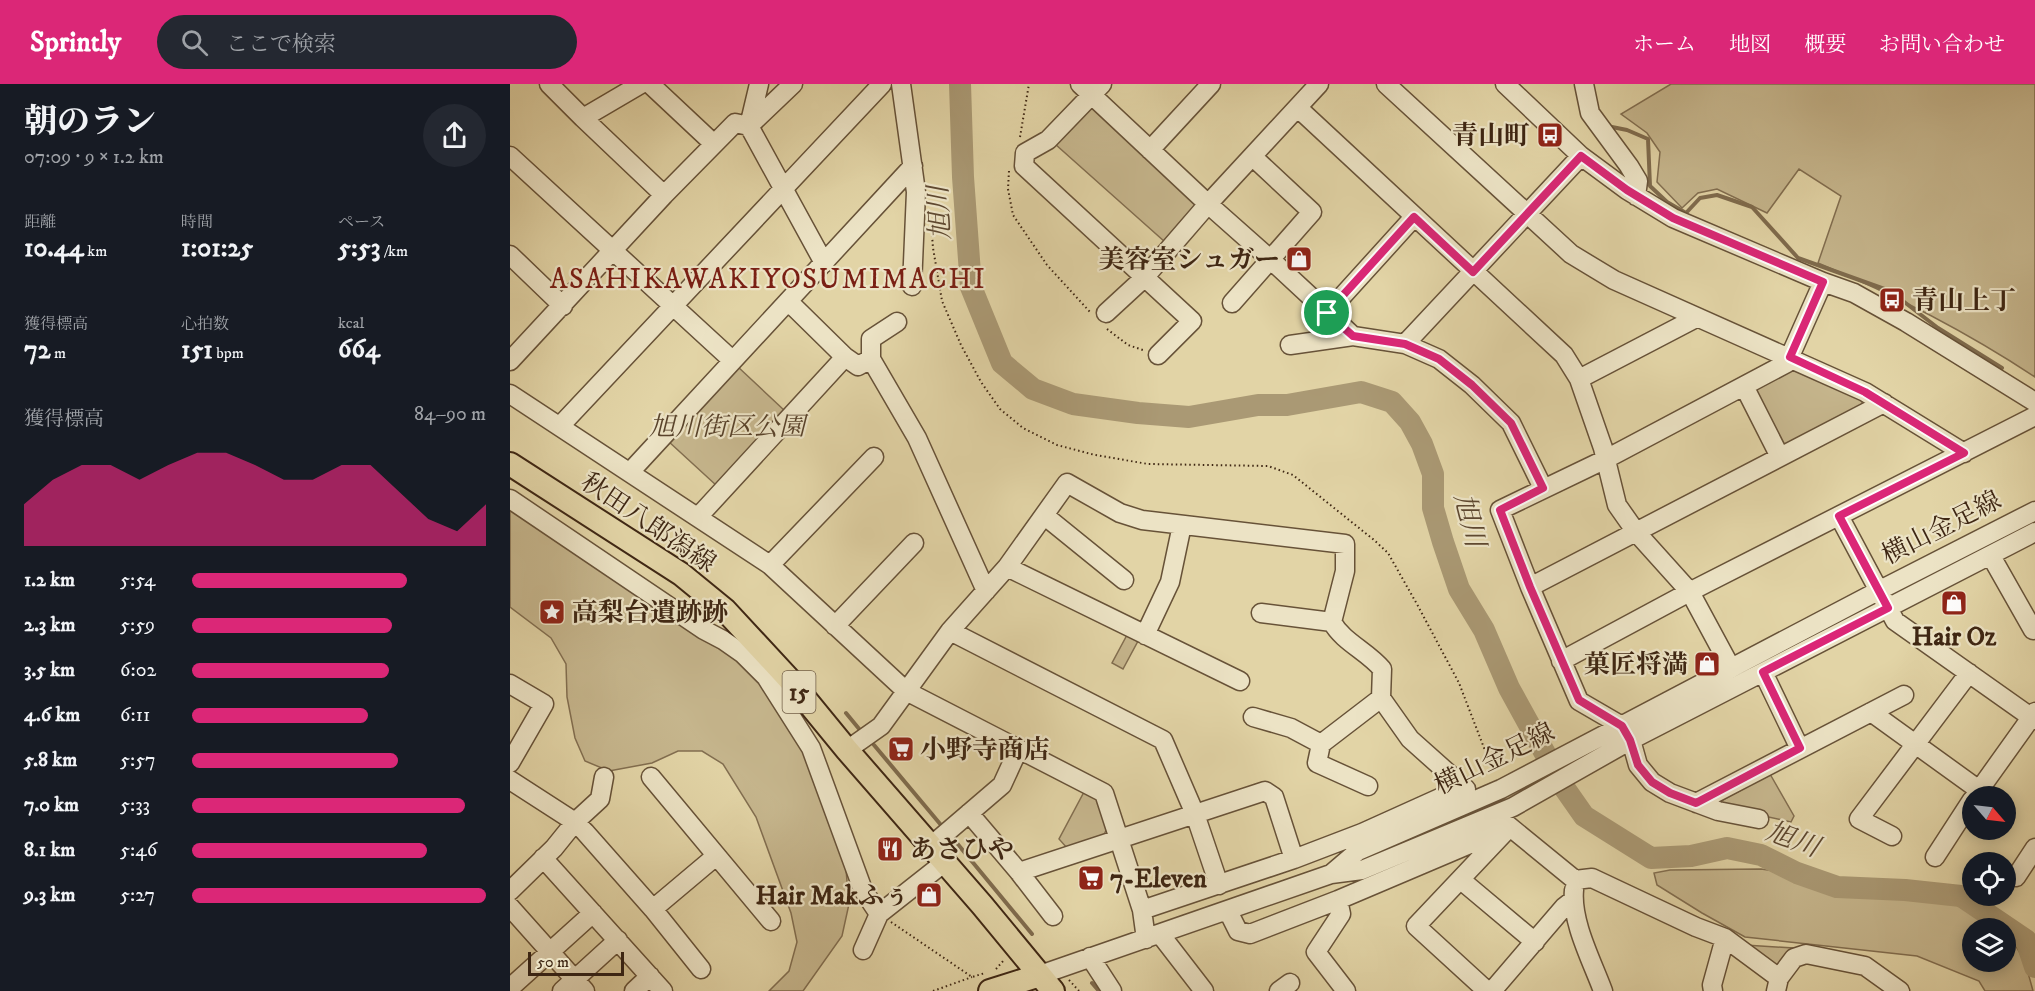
<!DOCTYPE html>
<html lang="ja">
<head>
<meta charset="utf-8">
<style>
	:root { --surface:#171b24; --page:#242831; --text:#f1f3f6; --muted:#9ea1a6; --accent:#db2777 }
	body { margin:0; font-family:"IM FELL DW Pica","Noto Serif JP",serif; background:var(--page); color:var(--text); height:100vh; display:flex; flex-direction:column; font-size:22px; white-space:nowrap }
	* { box-sizing:border-box; margin:0 }
	p { font-size:20px; color:var(--muted) }
	.icon { flex:none; width:33px; height:33px; fill:none; stroke:currentColor; stroke-width:2; stroke-linecap:round; stroke-linejoin:round }
	.map { position:relative; flex:1; overflow:hidden }
	.side { display:flex; flex-direction:column; background:var(--surface); width:510px }
	.side>* { flex:none }
	.needle { width:39px; rotate:118deg }
	.controls { position:absolute; left:1452px; top:702px; display:grid; gap:12px }
	.controls a { display:grid; place-items:center; width:54px; height:54px; border-radius:50%; background:var(--surface); box-shadow:0 3px 15px #0003; font-size:30px }
	.scale { position:absolute; left:18px; bottom:15px; width:96px; box-sizing:border-box; padding-left:6px; border:3px solid #3e2613; border-top:0; font-size:16px; line-height:21px; white-space:nowrap; color:#3e2613; -webkit-text-stroke:4px #ece3c5; paint-order:stroke }
	.pin { position:absolute; display:grid; place-items:center; width:51px; height:51px; color:#fff; margin:-26px; border:3px solid #fff; border-radius:50%; box-shadow:0 2px 6px #0007 }
	.round { display:grid; place-items:center; flex:none; width:63px; height:63px; border-radius:32px; background:var(--page) }
	.head { display:flex; align-items:center; justify-content:space-between; height:102px; padding:0 24px }
	h1 { font-size:33px; font-weight:800; line-height:45px }
	.metrics { display:grid; grid-template-columns:repeat(3,1fr); gap:9px; height:102px; padding:6px 24px }
	.metrics div { display:grid; align-content:center }
	.metrics b { font-size:26px; font-weight:800 }
	.metrics small { font-size:16px; font-weight:400 }
	.metrics p { font-size:16px }
	.chart { height:168px; padding:12px 24px }
	.chart p { display:flex; justify-content:space-between }
	.chart svg { width:100%; height:108px; margin-top:6px; fill:var(--accent); opacity:.7 }
	ul { padding:0 24px; list-style:none; font-size:20px }
	li { display:grid; grid-template-columns:96px 72px 1fr; align-items:center; height:45px }
	li i { height:15px; border-radius:8px; background:var(--accent) }
	header { display:flex; align-items:center; gap:36px; box-sizing:border-box; height:84px; padding:0 30px; background:var(--accent); color:#fff }
	header strong { font-size:28px }
	nav { display:flex; gap:33px; margin-inline-start:auto; font-size:21px }
	.search { width:420px; height:54px; background:var(--page); display:flex; align-items:center; gap:15px; box-sizing:border-box; padding:0 21px; border-radius:33px; color:var(--muted); font-size:22px }
	main { display:flex; flex:1; min-height:0 }
	.map>svg:first-child { display:block }
</style>
</head>
<body>
<header>
<strong>Sprintly</strong>
<div class="search"><svg class="icon" aria-label="search" viewBox="0 0 24 24"><circle cx="10" cy="10" r="6"/><path d="M15 15l6 6"/></svg>ここで検索</div>
<nav><a>ホーム</a><a>地図</a><a>概要</a><a>お問い合わせ</a></nav>
</header>
<main>
<section class="side">
<div class="head"><div><h1>朝のラン</h1><p>07:09 · 9 × 1.2 km</p></div><a class="round"><svg class="icon" aria-label="share" viewBox="0 0 24 24"><path d="M12 15V3M7 8l5-5 5 5M5 13v7h14v-7"/></svg></a></div>
<div class="metrics">
<div><p>距離</p><b>10.44<small> km</small></b></div>
<div><p>時間</p><b>1:01:25</b></div>
<div><p>ペース</p><b>5:53<small> /km</small></b></div>
</div>
<div class="metrics">
<div><p>獲得標高</p><b>72<small> m</small></b></div>
<div><p>心拍数</p><b>151<small> bpm</small></b></div>
<div><p>kcal</p><b>664</b></div>
</div>
<div class="chart"><p><span>獲得標高</span>84–90 m</p>
<svg viewBox="0 0 160 44" preserveAspectRatio="none"><path d="M0 44V27L10 17L20 11L30 11L40 17L50 11L60 6L70 6L80 11L90 17L100 17L110 11L120 11L130 22L140 33L150 38L160 27V44z"/></svg>
</div>
<ul>
<li><b>1.2 km</b>5:54<i style="width:73%"></i></li>
<li><b>2.3 km</b>5:59<i style="width:68%"></i></li>
<li><b>3.5 km</b>6:02<i style="width:67%"></i></li>
<li><b>4.6 km</b>6:11<i style="width:60%"></i></li>
<li><b>5.8 km</b>5:57<i style="width:70%"></i></li>
<li><b>7.0 km</b>5:33<i style="width:93%"></i></li>
<li><b>8.1 km</b>5:46<i style="width:80%"></i></li>
<li><b>9.3 km</b>5:27<i style="width:100%"></i></li>
</ul>
</section>
<div class="map">
<svg width="1525" height="907" viewBox="0 0 1525 907">
	<rect width="100%" height="100%" fill="#e2d4a6"/>
	<filter id="stains"><feTurbulence type="fractalNoise" baseFrequency=".00333" numOctaves="4"/><feColorMatrix values="0 0 0 0 .2 0 0 0 0 .09 0 0 0 0 .02 0 0 0 .5 -.17"/></filter>
	<radialGradient id="worn" r=".72"><stop offset=".6" stop-color="#630" stop-opacity="0"/><stop offset="1" stop-color="#630" stop-opacity=".3"/></radialGradient>
	<path fill="#c6b68d" stroke="#826e50" stroke-width="1.5" d="M1161,0H1525V293C1457,248 1383,210 1308,179L1331,112L1289,85L1257,129L1207,105L1188,109L1172,124L1147,98L1150,68L1137,49L1111,30Z
		M581,23L684,116L686,125L655,158L545,60Z
		M227,282L275,327L207,402L158,357Z
		M1282,285L1352,314V323L1275,364L1244,309L1247,302Z
		M0,422L194,552L236,584L259,610L302,682L335,774L339,820L332,852L293,907H259L279,887L287,858L281,829L246,733L213,680L192,667H168L142,679L99,687L75,677L65,654L57,613L56,580L41,554L0,523Z
		M617,551L628,557L613,585L602,579Z
		M1260,690L1284,732L1281,738L1213,723L1211,717Z
		M574,708L588,715L597,744L593,753L557,764L549,755Z
		M1251,785L1272,788L1318,810L1443,819L1489,844H1462V878H1496V851C1513,867 1517,884 1523,907H1475L1469,897L1407,872L1235,853L1192,829L1147,801L1144,789L1160,786Z
		M1235,861L1283,864L1272,881L1261,882Z"/>
	<g fill="none" stroke-linecap="round" stroke-linejoin="round">
		<path stroke="#7f6b4d" stroke-width="4" d="M1097,42L1117,46L1138,55L1140,102L1157,118L1176,129L1190,114L1207,111L1242,123L1288,174L1380,207L1428,244L1492,284
			M336,629L350,646
			M364,661L431,741
			M441,752L522,850
			M582,899L589,907"/>
		<path stroke="#aa9974" stroke-width="22" d="M450,0L453,93L461,203L492,279L523,305L563,320L628,329L679,333L748,321H777L851,308L882,318L900,338L912,360L923,390V424L933,458L949,505L974,546L999,604L1053,702L1074,732L1141,774L1181,772L1217,764L1251,771L1287,789L1327,803L1395,806L1451,812L1516,856L1525,883"/>
		<defs>
			<path id="minor" d="M39,0L73,34L154,111
				M140,0L204,60
				M249,0L239,42L314,179
				M391,0L406,108L402,202
				M570,0L698,120L760,175L843,252
				M592,0L538,56L515,69L514,82L682,237L648,271
				M876,0L1061,170L1104,196L1355,308L1454,369
				M995,0L1071,72L1117,106L1163,134L1313,198L1344,209L1396,238L1525,318
				M1074,0L1080,29L1119,82L1128,97L1126,112
				M788,24L1054,271L1069,295L1093,364L1107,421L1126,448L1180,508L1221,584
				M73,34L131,0
				M640,66L701,0
				M0,72L222,276
				M0,171L53,222
				M279,218L335,273L348,282L361,275
				M722,219L802,128L743,73
				M596,229L634,194L698,120L809,0
				M817,229L904,133
				M387,238L361,255V275L407,354L476,507
				M895,260L1071,72
				M780,261L843,252L895,260L929,275L962,301L1001,339L1033,404
				M0,277L154,111L225,39L239,42L283,0
				M1069,295L1186,234
				M1234,302L1270,373
				M0,310L260,481L396,607L594,709L632,826L636,855
				M50,342L372,0
				M120,388L403,82
				M0,415L194,546L213,556L233,570L256,593L301,664L353,806L369,830
				M1525,427L1368,507L991,705L848,767L821,790L852,786L1003,723L1121,656L1525,448
				M535,432L614,496
				M1329,432L1385,537L1525,636
				M188,433L335,273
				M1481,472L1523,546L1525,545
				M260,481L364,373
				M497,483L730,597
				M1020,503L1374,319
				M751,529L822,538
				M325,542L404,459
				M440,547L653,656L685,730L709,801
				M635,551L660,498L672,441
				M1051,577L1185,505L1525,332
				M1253,588L1290,665
				M0,600L34,620L0,679
				M1361,628L1469,706
				M743,633L781,644L811,660
				M337,666L371,642L440,547L497,483L557,399L610,429L632,436L835,460V487L822,538C833,558 857,567 872,585L871,614L900,655L956,705
				M141,693L261,837
				M0,696L65,738L75,748L143,825L191,885
				M858,702L807,679L811,660L871,614
				M1465,712L1525,628
				M1186,719L1394,611
				M459,729L509,788L543,832
				M1249,735L1208,727L1160,709L1142,698L1128,681L1121,656L1112,642L1069,617L1020,503L990,426L1096,375L1277,279L1313,198
				M994,738L1065,796L1082,794L1186,843L1215,854L1269,894
				M1382,752L1349,735L1459,589
				M422,761L492,701L508,666
				M1425,773L1462,716
				M33,774L153,907
				M509,788L755,707L764,713L784,775
				M1506,793L1525,764
				M951,796L1025,858
				M1064,806C1061,838 1082,877 1093,907
				M0,807L44,764L65,738L90,715L94,693
				M828,816L831,830L806,868L836,907
				M0,823L75,907
				M143,825L206,772
				M632,826L784,775L852,749L954,703
				M718,827L728,847L740,850L828,816L1000,743
				M650,850L694,907
				M353,866L369,830L435,778
				M580,873L602,907
				M530,891L821,790
				M0,904L83,829
				M52,907L108,856
				M124,907L140,892
				M769,907L780,899
				M977,907L906,842L994,749
				M982,907L1054,823L1063,816
				M1203,907L1202,901L1215,854
				M1266,907L1269,894L1284,874L1296,870L1355,882L1390,907"/>
			<path id="major" d="M0,380L171,490L215,526L278,594L337,666L472,821L543,907
				M480,907L530,891"/>
		</defs>
		<use href="#minor" stroke="#675238" stroke-width="21"/>
		<use href="#major" stroke="#3e2613" stroke-width="26"/>
		<path stroke="#3e2613" stroke-width="2" stroke-dasharray="1.5 3" stroke-linecap="butt" d="M510,53L519,0
			M499,87L498,105L503,131L537,181L580,228
			M421,138L423,164L432,217L451,261L471,298L490,325L513,344L547,361L585,371L638,380L758,382L783,391L864,456L878,469L908,522L949,599L981,682
			M597,245L618,261L633,266
			M381,838L462,893L475,889
			M486,885L494,876
			M559,896L569,907
			M423,907L462,893"/>
		<use href="#minor" stroke="#ece3c5" stroke-width="18"/>
		<use href="#major" stroke="#e2d4a6" stroke-width="22"/>
	</g>
	<g fill="none" stroke-linecap="round" stroke-linejoin="round">
		<defs>
			<path id="route" d="M1071,72L1117,106L1163,134L1313,198L1280,273L1355,308L1454,369L1329,432L1378,524L1253,588L1290,664L1186,719L1160,709L1142,698L1128,681L1120,656L1112,642L1069,616L1020,503L990,426L1033,404L1001,339L962,301L929,275L895,260L843,252L817,229L904,133L963,188Z"/>
		</defs>
		<use href="#route" stroke="#fff" stroke-width="12"/>
		<use href="#route" stroke="#db2777" stroke-width="8"/>
	</g>
	<defs>
		<symbol id="bus-square" viewBox="-11 -11 22 22"><rect x="-9" y="-9" width="18" height="18" rx="4" fill="#8f2418" stroke="#ece3c5"/><path d="M-5-6H5V4H4V6H2V4H-2V6H-4V4H-5ZM-3.5-4V0h7V-4ZM-3.5 1.2v1.5H-2V1.2ZM2 1.2v1.5H3.5V1.2Z" fill="#fff"/></symbol>
		<symbol id="shop-square" viewBox="-11 -11 22 22"><rect x="-9" y="-9" width="18" height="18" rx="4" fill="#8f2418" stroke="#ece3c5"/><path d="M-5-2.5h2.3a2.7 3.5 0 0 1 5.4 0H5L5.5 6h-11ZM-1.5-2.5h3a1.5 2.3 0 0 0-3 0Z" fill="#fff"/></symbol>
		<symbol id="sight-square" viewBox="-11 -11 22 22"><rect x="-9" y="-9" width="18" height="18" rx="4" fill="#8f2418" stroke="#ece3c5"/><path d="M0-6L1.8-2.2L6-1.7L2.9 1.2L3.7 5.4L0 3.3L-3.7 5.4L-2.9 1.2L-6-1.7L-1.8-2.2Z" fill="#fff"/></symbol>
		<symbol id="supermarket-square" viewBox="-11 -11 22 22"><rect x="-9" y="-9" width="18" height="18" rx="4" fill="#8f2418" stroke="#ece3c5"/><path d="M-6-5.5h2.5l.6 2H6L4.5 2H-2.5L-4.4-4H-6ZM-1.5 3.2a1.3 1.3 0 1 0 .1 0ZM3 3.2a1.3 1.3 0 1 0 .1 0Z" fill="#fff"/></symbol>
		<symbol id="restaurant-square" viewBox="-11 -11 22 22"><rect x="-9" y="-9" width="18" height="18" rx="4" fill="#8f2418" stroke="#ece3c5"/><path d="M-5-6h1v4h1v-4h1v4h1v-4h1v5L-1.5 .5V6h-2V.5L-5-1ZM5-6V6H3V1.5H1.5Q1.5-4 5-6Z" fill="#fff"/></symbol>
	</defs>
	<g fill-rule="evenodd">
		<use href="#bus-square" x="1025" y="36" width="30" height="30"/>
		<use href="#shop-square" x="774" y="160" width="30" height="30"/>
		<use href="#bus-square" x="1367" y="201" width="30" height="30"/>
		<use href="#shop-square" x="1429" y="504" width="30" height="30"/>
		<use href="#sight-square" x="27" y="513" width="30" height="30"/>
		<use href="#shop-square" x="1182" y="565" width="30" height="30"/>
		<use href="#supermarket-square" x="376" y="650" width="30" height="30"/>
		<use href="#restaurant-square" x="365" y="750" width="30" height="30"/>
		<use href="#supermarket-square" x="566" y="779" width="30" height="30"/>
		<use href="#shop-square" x="404" y="796" width="30" height="30"/>
	</g>
	<g text-anchor="middle" stroke-width="4.5" stroke-linejoin="round" paint-order="stroke">
		<rect fill="#ece3c5" stroke="#725f48" stroke-width="1.5" x="272.5" y="587" width="33" height="42" rx="4.5"/>
		<g font-size="24" font-weight="bold" fill="#3e2613">
			<text x="289" y="616">15</text>
		</g>
		<g font-size="26" font-weight="bold" fill="#3e2613" stroke="#ece3c5" text-anchor="start">
			<text x="1020" y="60" text-anchor="end">青山町</text>
			<text x="770" y="184" text-anchor="end">美容室シュガー</text>
			<text x="1402" y="225">青山上丁</text>
			<text x="62" y="537">高梨台遺跡跡</text>
			<text x="1444" y="561" text-anchor="middle">Hair Oz</text>
			<text x="1178" y="589" text-anchor="end">菓匠将満</text>
			<text x="410" y="674">小野寺商店</text>
			<text x="400" y="774">あさひや</text>
			<text x="600" y="803">7-Eleven</text>
			<text x="400" y="820" text-anchor="end">Hair Makふぅ</text>
		</g>
		<g font-size="26" font-style="italic" fill="#59432b" stroke="#ece3c5">
			<text x="217" y="351">旭川街区公園</text>
		</g>
		<g font-size="26" fill="#3e2613" stroke="#ece3c5">
			<text transform="translate(139 438) rotate(34)" y="9">秋田八郎潟線</text>
			<text transform="translate(1431 443) rotate(-27)" y="9">横山金足線</text>
			<text transform="translate(984 674) rotate(-26)" y="9">横山金足線</text>
		</g>
		<g font-size="27" font-style="italic" fill="#5e4830" stroke="#ece3c5">
			<text transform="translate(429 129) rotate(-93)" y="9">旭川</text>
			<text transform="translate(960 436) rotate(76)" y="9">旭川</text>
			<text transform="translate(1283 755) rotate(20)" y="9">旭川</text>
		</g>
		<g font-size="28" letter-spacing="1.5" fill="#7a1f14" stroke="#ece3c5">
			<text x="258" y="204">ASAHIKAWAKIYOSUMIMACHI</text>
		</g>
	</g>
	<rect width="100%" height="100%" filter="url(#stains)"/>
	<rect width="100%" height="100%" fill="url(#worn)"/>
</svg>
<div class="controls">
<a><svg class="needle" viewBox="-14 -14 28 28"><path d="M0-13l5 13h-10z" fill="#e53935"/><path d="M0 13l5-13h-10z" fill="#9ea1a6"/></svg></a>
<a><svg class="icon" aria-label="locate" viewBox="0 0 24 24"><circle cx="12" cy="12" r="6"/><path d="M12 2v4M12 18v4M2 12h4M18 12h4"/></svg></a>
<a><svg class="icon" aria-label="layers" viewBox="0 0 24 24"><path d="M12 4l9 5-9 5-9-5zM3 14l9 5 9-5"/></svg></a>
</div>
<div class="scale">50 m</div>
<div class="pin" style="left:817px;top:229px;background:#1e9e55"><svg class="icon" aria-label="arrive" viewBox="0 0 24 24"><path d="M6 21V4h12l-3 4 3 4H6"/></svg></div>
</div>
</main>
</body>
</html>
